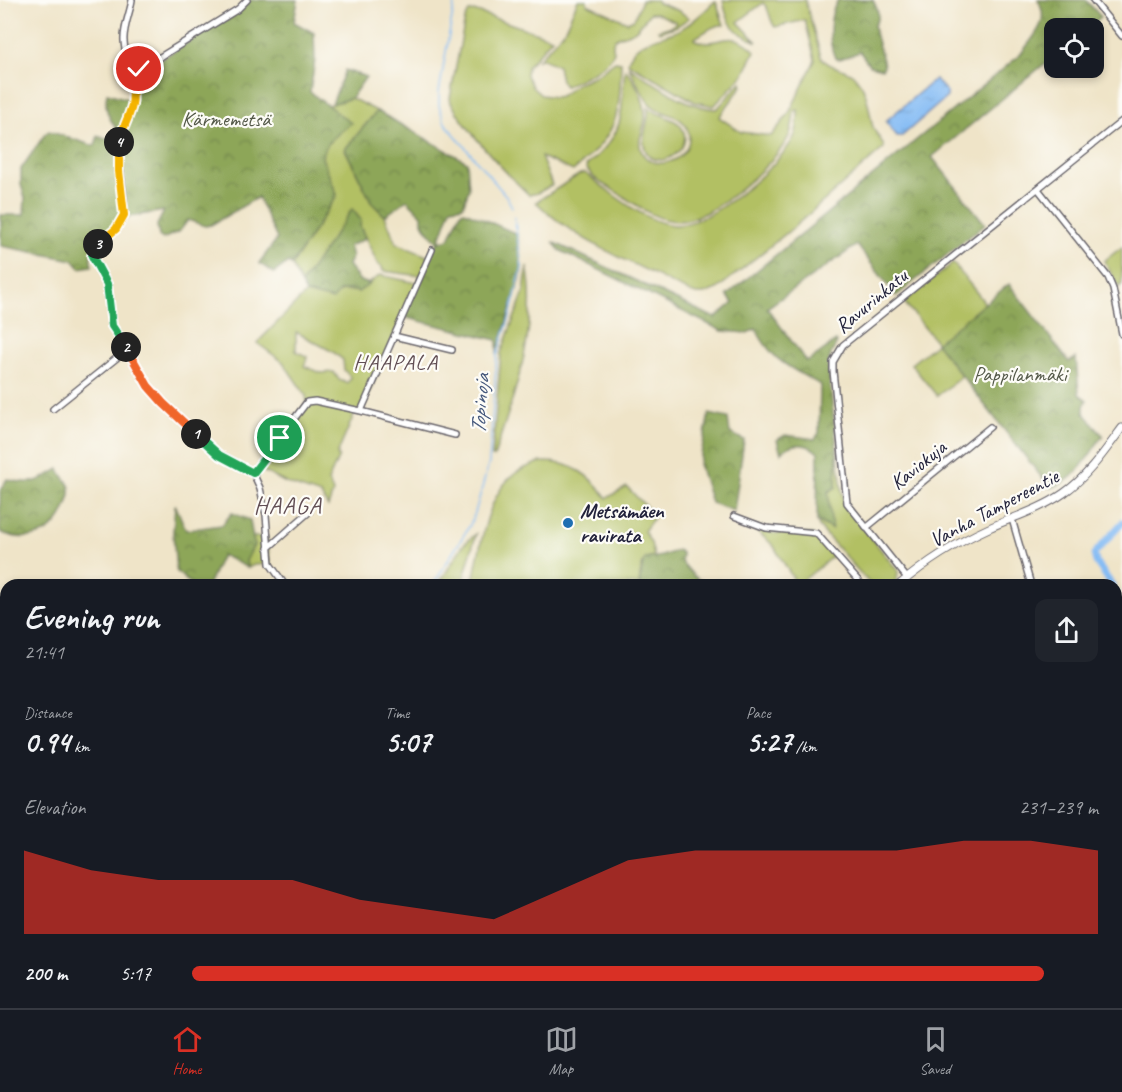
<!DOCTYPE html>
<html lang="en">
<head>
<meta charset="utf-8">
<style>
	:root { --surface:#171b24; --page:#20242c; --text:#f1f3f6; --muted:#9ea1a6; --line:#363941; --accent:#d93025 }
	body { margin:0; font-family:Caveat,sans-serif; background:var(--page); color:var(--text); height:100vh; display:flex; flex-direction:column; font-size:22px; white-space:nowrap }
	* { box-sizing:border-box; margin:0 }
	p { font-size:20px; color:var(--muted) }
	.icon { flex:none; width:33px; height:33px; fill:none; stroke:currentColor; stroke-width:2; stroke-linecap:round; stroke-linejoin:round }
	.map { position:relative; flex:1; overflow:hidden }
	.details { position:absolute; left:0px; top:579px; width:1122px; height:429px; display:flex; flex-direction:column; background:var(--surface); border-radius:18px 18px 0 0; box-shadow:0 3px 9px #0003 }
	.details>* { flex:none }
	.controls { position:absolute; left:1044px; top:18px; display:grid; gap:12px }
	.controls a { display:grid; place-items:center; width:60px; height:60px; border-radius:12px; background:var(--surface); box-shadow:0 3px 9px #0003; font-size:30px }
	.pin { position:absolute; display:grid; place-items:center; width:51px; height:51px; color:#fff; margin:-26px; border:3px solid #fff; border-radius:50%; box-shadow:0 2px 6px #0007 }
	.km { position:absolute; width:30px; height:30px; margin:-15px; border-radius:50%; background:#222; color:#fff; font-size:16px; line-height:30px; text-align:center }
	.round { display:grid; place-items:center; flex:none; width:63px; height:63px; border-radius:12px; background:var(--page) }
	.overview { display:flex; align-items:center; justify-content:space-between; height:102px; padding:0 24px }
	h1 { font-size:33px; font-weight:700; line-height:45px }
	.metrics { display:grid; grid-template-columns:repeat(3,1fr); gap:9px; height:102px; padding:6px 24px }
	.metrics div { display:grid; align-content:center }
	.metrics b { font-size:30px; font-weight:700 }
	.metrics small { font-size:16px; font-weight:400 }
	.metrics p { font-size:16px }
	.chart { height:168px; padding:12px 24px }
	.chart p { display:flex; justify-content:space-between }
	.chart svg { width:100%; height:108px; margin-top:6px; fill:var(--accent); opacity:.7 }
	ul { padding:0 24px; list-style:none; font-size:20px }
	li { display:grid; grid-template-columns:96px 72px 1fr; align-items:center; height:45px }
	li i { height:15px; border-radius:8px; background:var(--accent) }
	.tabs { display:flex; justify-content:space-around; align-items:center; height:84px; border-top:2px solid var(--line); background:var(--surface); font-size:16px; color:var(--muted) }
	.tabs a { display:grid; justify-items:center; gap:3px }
	.tabs .on { color:var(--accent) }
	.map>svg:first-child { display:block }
</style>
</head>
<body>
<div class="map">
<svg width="1122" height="1008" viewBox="0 0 1122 1008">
	<defs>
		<pattern id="forest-crowns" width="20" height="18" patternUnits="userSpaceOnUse" patternTransform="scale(1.5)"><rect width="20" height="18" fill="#8da659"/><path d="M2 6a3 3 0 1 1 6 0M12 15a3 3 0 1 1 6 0" fill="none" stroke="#73874b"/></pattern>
		<pattern id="water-ripples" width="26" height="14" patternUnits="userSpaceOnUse" patternTransform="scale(1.5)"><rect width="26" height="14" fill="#85bcf4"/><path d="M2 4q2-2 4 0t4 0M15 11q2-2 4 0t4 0" fill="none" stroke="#73a1d2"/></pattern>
	</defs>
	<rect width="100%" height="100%" fill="#fdfcf7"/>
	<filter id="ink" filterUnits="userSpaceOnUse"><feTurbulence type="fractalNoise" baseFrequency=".0167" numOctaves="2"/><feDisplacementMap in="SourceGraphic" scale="12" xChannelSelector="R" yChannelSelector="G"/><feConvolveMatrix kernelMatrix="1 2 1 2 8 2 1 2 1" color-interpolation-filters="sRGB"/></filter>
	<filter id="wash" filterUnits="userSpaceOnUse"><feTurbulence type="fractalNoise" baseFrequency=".008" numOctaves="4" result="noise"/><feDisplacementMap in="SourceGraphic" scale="24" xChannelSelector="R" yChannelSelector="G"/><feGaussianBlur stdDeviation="1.35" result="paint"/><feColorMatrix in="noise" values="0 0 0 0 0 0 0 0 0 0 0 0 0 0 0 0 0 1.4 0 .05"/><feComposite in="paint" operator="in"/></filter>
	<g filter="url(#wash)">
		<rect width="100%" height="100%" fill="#efe4c8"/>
		<path fill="#b2c063" stroke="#6a714f" stroke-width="1.5" fill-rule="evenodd" d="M578,0H587V4L627,22L634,19L642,0H657L658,3L679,11L689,18L677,26L660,32L658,30L672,26L676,22L656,13H650C645,19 640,27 634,31C623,38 609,33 614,52C605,70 583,77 565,86L561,81L558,66L541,58L537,61L564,31Z
			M723,0H805L821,57C831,70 842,66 853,75C869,88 868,110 873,127C876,135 883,140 884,148L793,228L717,289L704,294H696C680,289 665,280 650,272C610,253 568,234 536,202L580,174L585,173C607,190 647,224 675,225C709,226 779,167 794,137C798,130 798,119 798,110L794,111C793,120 793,129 788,138C774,165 709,222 678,221C656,221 638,206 621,195C609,187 591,180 586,166C629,129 619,118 625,69C635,79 647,104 645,119C644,130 637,139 641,150C651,176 696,160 688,131C683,112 659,116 649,103C645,99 631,71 629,67C655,83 686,108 717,109L741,82L742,86L719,117L741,132L771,136L788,115L815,60L805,20L775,27C769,20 770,8 763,3L738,22L757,42C734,32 727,25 723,0Z
			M714,2H716L724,25C714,24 704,33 695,38V40C718,49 730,25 755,51L744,74L714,106L695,102L628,63C632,38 663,39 681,29C693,22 704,12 714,2Z
			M474,11L552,38L527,67L526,75L533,88L541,95L555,97L560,96L578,83L596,75L615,61L621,62C620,119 617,134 573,171L541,157L552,185L538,193L529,195C502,169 471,136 451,103L450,98L465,19L469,12Z
			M351,98L377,111L345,149L372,203L385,216L396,243L429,257L421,276L383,271L382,267L378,265L360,226L334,237L301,284L292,265L337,195L322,158C323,143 340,133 350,123L327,105Z
			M648,108C656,114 676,119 680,125C698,148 659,172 647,153C638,139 650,123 648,108Z
			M1122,247V284L1119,287L1104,261Z
			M953,263L985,303L937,343L962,376L937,396L911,364L937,343L904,302Z
			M527,266C540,329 513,397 494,457H492L501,353L524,292Z
			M380,275L417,283L361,411L356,410L337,455L339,456L328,481L333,492L328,507L321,495L286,483L257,468L307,402L306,396L283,362L257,343L306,293C326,300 338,287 358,292ZM296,332L333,352L343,360L344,370L351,378L347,383L339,380L334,372L321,373L304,366L308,357L296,351Z
			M837,448L843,499L846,506L898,571L897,579L891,585H871L819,527L817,521L831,529L828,492L836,487Z
			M541,462C572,461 590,475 607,498L627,487L655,516L644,531L651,543L654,556C639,562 641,571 639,585H472C480,552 485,499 512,476C520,469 531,465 541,462Z
			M751,526L773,533L812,534L833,556L800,583L801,585H797L773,545Z
			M476,534L462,585H438L463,545Z
			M253,537H267L270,564L254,565L248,568L245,561L254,545Z"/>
		<path fill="url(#forest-crowns)" stroke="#58644a" stroke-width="1.5" d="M250,0H298L294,22L314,33L315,60L310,92L351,123C340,133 323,143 322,158L337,195L292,265L287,263L274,273L259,263L277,239L258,197L211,225L205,226L188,220L180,231L163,239L159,236L157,225L164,211L121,218C110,237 85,241 92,266L80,268L73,260L1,246V215H24L25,198L21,185V169L45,134L49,131L91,145H95L98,136L105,139L113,137L116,128C108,117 104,108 107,93L135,101L134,80L137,74L242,9Z
			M838,0H873C878,10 881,16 874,25C875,39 882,52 884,66L882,69L870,66L860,52L840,59L835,58C828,42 828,15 838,0Z
			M1038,0H1086L1101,17L1087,28H1054V56L932,157L985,224L896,296L857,245L767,308L807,362L836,341L837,343L831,354L828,366L837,448L836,487L828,492L832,529L817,521L818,453C807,442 791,442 781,453L777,440L785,435L815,439L819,433L820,385C790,367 772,362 756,329L747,333L722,331L559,250L553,242L715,318L733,303L727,295L1020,55C1033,36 1051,23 1038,0Z
			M345,70L366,77L351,98L332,104Z
			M377,111L467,162L469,189L463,206L451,208L439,242L449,239L461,212L465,211L517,234L522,267L520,279L497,355V340L403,317L432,250L438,243L422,223V215L407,200L385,216L372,203L345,149Z
			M352,209L361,220L360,226L365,239L349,246L352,257L348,265L360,281L370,284L358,292L348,290L340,291L333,300L306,293L301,284Z
			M1009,284L1069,362L1076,358L1079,394L1087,400L1084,406V413C1092,420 1095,429 1103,435C1089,455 1075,483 1050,488L936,343Z
			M709,414L728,418L730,433L744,440L734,511L711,503L699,464Z
			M59,469C61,477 70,482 70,489C71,495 68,502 66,507C55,536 27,544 0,532V491L7,479C32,486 38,482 59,469Z
			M175,504L186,530L222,525L232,513L250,520L254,545L246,561L248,568L222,555L208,585C189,585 190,584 176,571L173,533Z
			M678,550L682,554L681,561C693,575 698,586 718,580L722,585H639L643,563L645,559L662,556Z"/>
		<path fill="url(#water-ripples)" stroke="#546f98" stroke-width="1.5" d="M935,79L947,92V97L902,136H897L886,122L887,120Z
			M795,1002H927L928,1008H794Z"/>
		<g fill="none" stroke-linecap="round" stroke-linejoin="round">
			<path stroke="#85bcf4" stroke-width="1.5" d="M455,0L439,92V106L445,123L507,197L512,207
				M433,585L470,525L475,513L489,463L497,355L510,316L522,267L514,217
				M0,799L6,800
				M4,801L2,813L6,828
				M0,883L6,879"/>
			<path stroke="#85bcf4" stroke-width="7" d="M1112,585L1096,562L1094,554L1122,523
				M1116,593V594"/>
		</g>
	</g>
	<g filter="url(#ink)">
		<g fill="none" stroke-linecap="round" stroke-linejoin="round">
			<defs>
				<path id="minor" d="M132,0C130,13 123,28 124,41C125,59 134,77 133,95C132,116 119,130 119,153C119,170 127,203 123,217C118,235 96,238 92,256L107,283L112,326L148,386L163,403L214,451L253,473L260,488L266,515L270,564L285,585
					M1093,0L1122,36
					M131,75L238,9L247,0
					M1038,189L1108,277L1113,289L1122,334
					M394,336L452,350
					M53,409L128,349
					M361,411L455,435
					M253,473L307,402L315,401L361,411L432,250
					M734,516L766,528L816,533L862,585
					M1012,519L1031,585
					M866,528L990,427
					M268,548L309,512
					M907,578L847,503L833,371V362L843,345L1122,121
					M0,695H6
					M1116,762L1122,775
					M1116,987L1122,979
					M197,1002L198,1008
					M365,1002L366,1008
					M595,1008L598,1002
					M1104,1008L1107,1002"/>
				<path id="major" d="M899,585C926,562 956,543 989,528C1014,517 1041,509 1064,493C1088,476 1105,451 1122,428
					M158,1008L162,1002"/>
			</defs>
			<use href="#minor" stroke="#6a666c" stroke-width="8"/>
			<use href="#major" stroke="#6a666c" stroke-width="9"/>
			<use href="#minor" stroke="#fff" stroke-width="5"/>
			<use href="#major" stroke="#fff" stroke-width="7"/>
		</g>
	</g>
	<g fill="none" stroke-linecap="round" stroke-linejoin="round" filter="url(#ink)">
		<defs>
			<path id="split-1" d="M196,434L219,455L253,473L280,438"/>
			<path id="split-2" d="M126,347L148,386L163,403L196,434"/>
			<path id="split-3" d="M98,244L92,256L107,284L112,326L126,347"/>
			<path id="split-4" d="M98,244L116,229L124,215L119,171V142"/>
			<path id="split-5" d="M119,142C122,129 129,118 132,105C134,95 132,85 131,75L139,69"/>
		</defs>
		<use href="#split-1" stroke="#fff" stroke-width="12"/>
		<use href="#split-2" stroke="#fff" stroke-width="12"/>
		<use href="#split-3" stroke="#fff" stroke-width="12"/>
		<use href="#split-4" stroke="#fff" stroke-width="12"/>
		<use href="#split-5" stroke="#fff" stroke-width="12"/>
		<use href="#split-1" stroke="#22a559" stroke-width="8"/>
		<use href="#split-2" stroke="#f0652b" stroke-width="8"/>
		<use href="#split-3" stroke="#22a559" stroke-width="8"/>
		<use href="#split-4" stroke="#f5b400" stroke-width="8"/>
		<use href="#split-5" stroke="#f5b400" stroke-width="8"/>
	</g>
	<circle fill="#1f6fb2" stroke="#fdfcf7" stroke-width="2" cx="568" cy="523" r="6"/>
	<g text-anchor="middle" stroke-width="4.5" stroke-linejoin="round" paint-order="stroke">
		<g font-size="21" fill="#545949" stroke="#fdfcf7">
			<text x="226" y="126">Kärmemetsä</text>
			<text x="1020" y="381">Pappilanmäki</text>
		</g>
		<g font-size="21" fill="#22223b" stroke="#fdfcf7">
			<text transform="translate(871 301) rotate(-40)" y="7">Ravurinkatu</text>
			<text transform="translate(918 465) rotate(-39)" y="7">Kaviokuja</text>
			<text transform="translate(994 508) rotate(-28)" y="7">Vanha Tampereentie</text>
		</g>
		<g font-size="21" font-weight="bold" fill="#22223b" stroke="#fdfcf7" text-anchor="start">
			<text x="580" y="518">Metsämäen<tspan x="580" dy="24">ravirata</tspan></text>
		</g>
		<g font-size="22" letter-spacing="1.5" fill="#624f55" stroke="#fdfcf7">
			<text x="396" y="369">HAAPALA</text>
		</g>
		<g font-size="22" font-style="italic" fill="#45587c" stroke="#fdfcf7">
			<text transform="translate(479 404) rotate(-86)" y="8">Topinoja</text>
		</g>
		<g font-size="24" letter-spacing="1.5" fill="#624f55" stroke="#fdfcf7">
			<text x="288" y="513">HAAGA</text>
		</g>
	</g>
</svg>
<div class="controls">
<a><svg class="icon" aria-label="locate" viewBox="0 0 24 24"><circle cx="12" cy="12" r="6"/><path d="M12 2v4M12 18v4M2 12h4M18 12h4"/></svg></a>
</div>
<div class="pin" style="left:280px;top:438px;background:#1e9e55"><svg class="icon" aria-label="arrive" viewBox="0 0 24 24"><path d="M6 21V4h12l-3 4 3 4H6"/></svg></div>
<div class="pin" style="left:139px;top:69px;background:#d93025"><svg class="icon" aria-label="check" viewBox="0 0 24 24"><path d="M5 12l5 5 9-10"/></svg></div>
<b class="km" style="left:196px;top:434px">1</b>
<b class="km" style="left:126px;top:347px">2</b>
<b class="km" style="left:98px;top:244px">3</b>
<b class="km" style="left:119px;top:142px">4</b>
<section class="details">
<div class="overview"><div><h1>Evening run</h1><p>21:41</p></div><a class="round"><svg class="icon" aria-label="share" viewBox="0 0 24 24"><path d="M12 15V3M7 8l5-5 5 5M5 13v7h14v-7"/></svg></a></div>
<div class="metrics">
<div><p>Distance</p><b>0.94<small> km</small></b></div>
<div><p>Time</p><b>5:07</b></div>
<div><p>Pace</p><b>5:27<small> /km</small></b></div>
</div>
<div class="chart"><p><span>Elevation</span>231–239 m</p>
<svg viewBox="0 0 160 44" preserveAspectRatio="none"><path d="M0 44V10L10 18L20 22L30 22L40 22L50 30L60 34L70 38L80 26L90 14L100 10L110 10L120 10L130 10L140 6L150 6L160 10V44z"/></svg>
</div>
<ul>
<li><b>200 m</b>5:17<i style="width:94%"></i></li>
</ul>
</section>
</div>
<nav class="tabs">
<a class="on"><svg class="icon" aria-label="home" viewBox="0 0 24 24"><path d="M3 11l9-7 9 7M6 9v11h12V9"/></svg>Home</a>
<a><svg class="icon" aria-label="map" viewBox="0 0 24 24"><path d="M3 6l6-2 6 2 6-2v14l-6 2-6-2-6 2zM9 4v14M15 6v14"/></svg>Map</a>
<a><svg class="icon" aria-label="saved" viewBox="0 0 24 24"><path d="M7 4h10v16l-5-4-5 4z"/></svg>Saved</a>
</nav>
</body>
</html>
